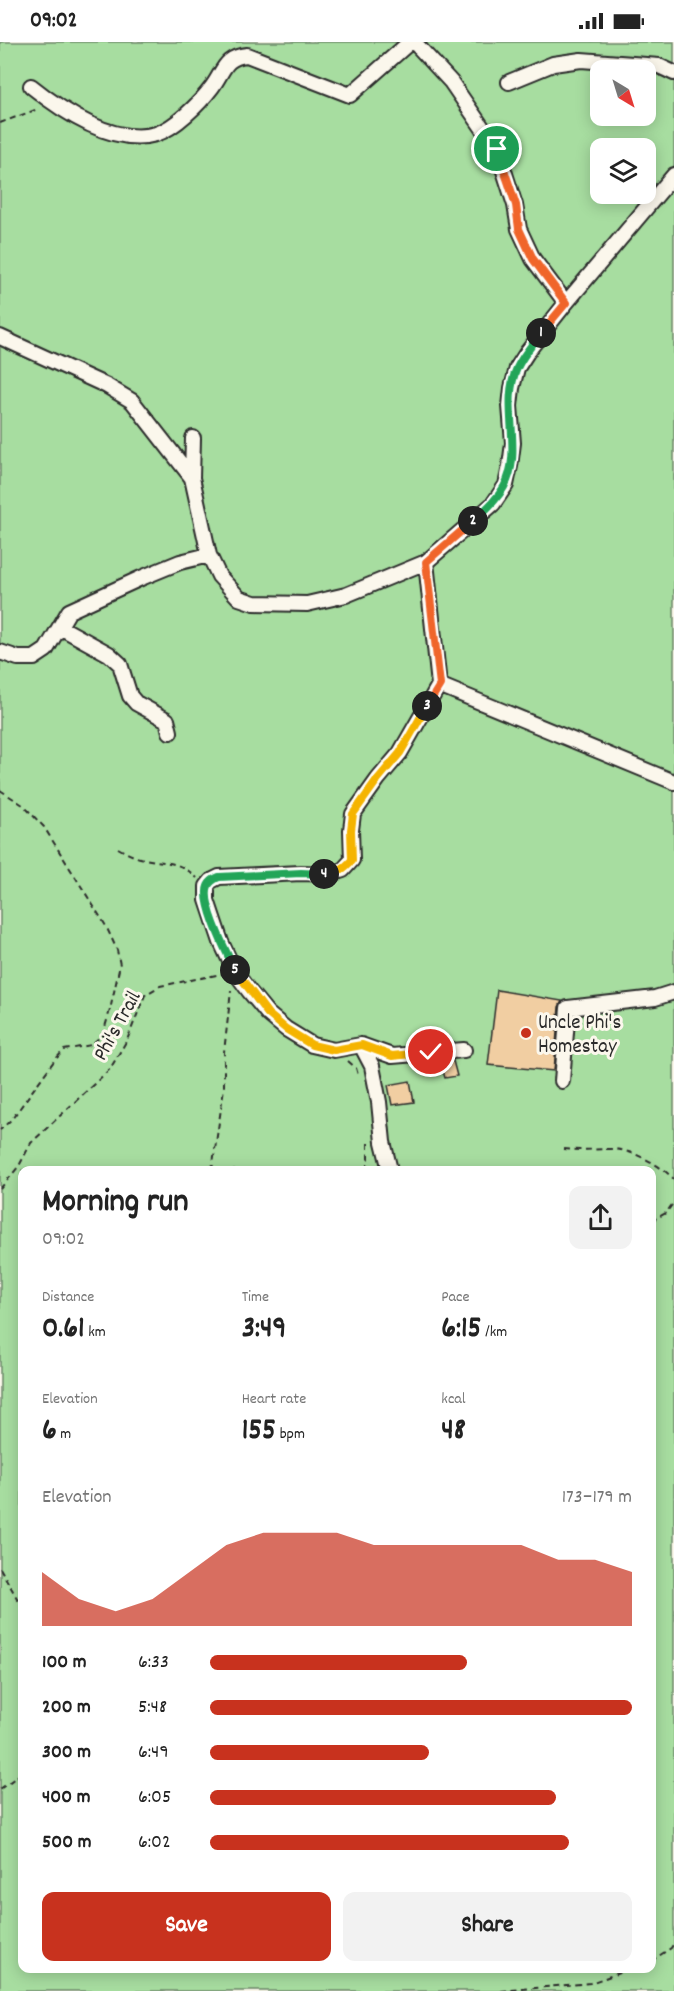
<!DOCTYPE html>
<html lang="en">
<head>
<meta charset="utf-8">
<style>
	:root { --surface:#fff; --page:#f2f2f2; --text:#222; --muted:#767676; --accent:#c8321e }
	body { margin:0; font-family:Dekko,sans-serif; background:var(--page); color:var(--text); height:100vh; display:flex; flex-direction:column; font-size:22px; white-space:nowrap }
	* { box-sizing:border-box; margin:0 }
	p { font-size:20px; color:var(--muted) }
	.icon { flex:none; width:33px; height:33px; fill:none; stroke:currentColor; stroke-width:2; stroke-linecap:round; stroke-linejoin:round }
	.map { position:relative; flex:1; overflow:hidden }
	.sheet { position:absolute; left:18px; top:1124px; width:638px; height:807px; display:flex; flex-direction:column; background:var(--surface); border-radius:12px; box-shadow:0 3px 15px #0003 }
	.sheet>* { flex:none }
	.needle { width:39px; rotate:142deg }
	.controls { position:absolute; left:590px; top:18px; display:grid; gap:12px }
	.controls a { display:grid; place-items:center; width:66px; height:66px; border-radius:12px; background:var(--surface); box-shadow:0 3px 15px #0003; font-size:30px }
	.pin { position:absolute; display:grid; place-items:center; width:51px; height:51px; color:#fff; margin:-26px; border:3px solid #fff; border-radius:50%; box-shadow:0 2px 6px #0007 }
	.km { position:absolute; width:30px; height:30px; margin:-15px; border-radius:50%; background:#222; color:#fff; font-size:16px; line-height:30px; text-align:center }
	.round { display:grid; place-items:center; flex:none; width:63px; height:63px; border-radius:12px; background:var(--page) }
	.summary { display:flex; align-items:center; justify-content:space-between; height:102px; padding:0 24px }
	h1 { font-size:33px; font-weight:700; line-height:45px }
	.figures { display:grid; grid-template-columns:repeat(3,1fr); gap:9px; height:102px; padding:6px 24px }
	.figures div { display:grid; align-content:center }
	.figures b { font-size:30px; font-weight:700 }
	.figures small { font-size:16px; font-weight:400 }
	.figures p { font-size:16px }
	.chart { height:168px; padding:12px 24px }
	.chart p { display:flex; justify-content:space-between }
	.chart svg { width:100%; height:108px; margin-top:6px; fill:var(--accent); opacity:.7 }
	.primary-button { display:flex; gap:12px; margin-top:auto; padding:12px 24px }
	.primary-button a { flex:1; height:69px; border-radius:12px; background:var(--accent); color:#fff; font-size:24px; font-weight:700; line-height:69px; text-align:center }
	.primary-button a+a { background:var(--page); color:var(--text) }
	ul { padding:0 24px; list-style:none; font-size:20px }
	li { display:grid; grid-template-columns:96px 72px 1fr; align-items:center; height:45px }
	li i { height:15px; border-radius:8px; background:var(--accent) }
	.status { display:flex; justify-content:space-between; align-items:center; height:42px; padding:0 30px; background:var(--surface); direction:ltr }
	.status svg { height:16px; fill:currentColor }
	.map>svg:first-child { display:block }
</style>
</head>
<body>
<div class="status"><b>09:02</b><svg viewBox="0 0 49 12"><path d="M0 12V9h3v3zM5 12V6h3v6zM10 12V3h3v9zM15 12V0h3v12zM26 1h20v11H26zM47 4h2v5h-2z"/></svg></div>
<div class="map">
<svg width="674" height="1949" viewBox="0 0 674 1949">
	<rect width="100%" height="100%" fill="#fbf7ec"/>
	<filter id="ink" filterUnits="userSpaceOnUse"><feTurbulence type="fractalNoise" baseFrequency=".0167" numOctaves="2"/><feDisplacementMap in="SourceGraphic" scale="12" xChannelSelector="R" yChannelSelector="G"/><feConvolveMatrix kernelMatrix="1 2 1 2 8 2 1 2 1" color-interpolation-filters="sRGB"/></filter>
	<g filter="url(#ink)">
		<path fill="#a7dda0" stroke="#698466" stroke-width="1.5" fill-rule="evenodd" d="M0,0H674V1949H0ZM600,28H645V74H600ZM600,106H645V152H600ZM22,1128H651V1926H22Z"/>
		<path fill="#f1cea2" stroke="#2b2b2b" stroke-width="1.5" d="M497,948L562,959L559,965L554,1029L488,1023Z
			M453,1019L457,1034L445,1036L441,1022Z
			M410,1039L414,1060L392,1063L388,1043Z"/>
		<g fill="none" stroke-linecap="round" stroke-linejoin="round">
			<defs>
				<path id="minor" d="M414,0L451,40L497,107L515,163L519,187L533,217L566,261
					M509,40L553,22L581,18L659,24L674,31
					M31,44C62,69 114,104 156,92C175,86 200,61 212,45C224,29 224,15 247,13L350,53L410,0
					M0,295L107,344L132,359L192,436
					M193,396L192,436L209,513L219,534L239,556L254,561L307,562L346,553L426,520L493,462L506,443L510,424L513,401L510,364L512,346L517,326L528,309L566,261L674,133
					M426,520L439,643L674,740
					M60,585L109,612L120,622L130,654L136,661L167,678L170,690
					M0,610L18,616H34L46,608L69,569L141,536L180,520L209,513
					M439,643L400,711L378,737L353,772L351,788L352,818L343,828L331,832L301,831L219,835L211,839L207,844V858L221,900L235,930L249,949L268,972L286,987L312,1003L334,1008L361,1003L392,1014L464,1008
					M361,1003L372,1024L379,1060L383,1100L390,1128
					M562,1039L568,966L655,956L674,950"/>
			</defs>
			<use href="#minor" stroke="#2b2b2b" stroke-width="18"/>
			<path stroke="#2b2b2b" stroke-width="2" stroke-dasharray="6 4.5" stroke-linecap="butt" d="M0,81L38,67
				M0,748L23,763L44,785L106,884L117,908L120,923L110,968L103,992L91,1003L64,1008L54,1019L12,1077L0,1088
				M118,806C125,810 132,814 140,816C163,822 178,817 197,836
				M348,1019L356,1026L358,1033
				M564,1107C580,1109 595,1107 611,1107C632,1107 660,1123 674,1137
				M212,1128L224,1046V1010L231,949
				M368,1128V1097
				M0,1147L19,1124L31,1101L110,1027L127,998L145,953L160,944L222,932
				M651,1179L666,1171L674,1160
				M0,1526L22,1565
				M0,1747L22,1731
				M651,1919L671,1906L674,1901
				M501,1949L590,1941L634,1926"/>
			<use href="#minor" stroke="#fbf7ec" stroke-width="14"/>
		</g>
	</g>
	<g fill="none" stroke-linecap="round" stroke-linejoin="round" filter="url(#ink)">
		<defs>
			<path id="split-1" d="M497,107L516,163L519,187L533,217L566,261L541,291"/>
			<path id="split-2" d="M473,479C485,469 496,459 504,445C524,410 500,363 517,326C523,313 533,302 541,291"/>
			<path id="split-3" d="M427,664L440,643L426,520L473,479"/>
			<path id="split-4" d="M324,832C337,832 344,827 352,818L351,788L353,772L378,737L400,711L427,664"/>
			<path id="split-5" d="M235,928C227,912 201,860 208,844C210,839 214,837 219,835L301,831L324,832"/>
			<path id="split-6" d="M235,928L268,972L286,987L312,1003L334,1008L362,1003L392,1014L431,1010"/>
		</defs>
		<use href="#split-1" stroke="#fff" stroke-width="12"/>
		<use href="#split-2" stroke="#fff" stroke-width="12"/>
		<use href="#split-3" stroke="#fff" stroke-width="12"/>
		<use href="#split-4" stroke="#fff" stroke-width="12"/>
		<use href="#split-5" stroke="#fff" stroke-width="12"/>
		<use href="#split-6" stroke="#fff" stroke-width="12"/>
		<use href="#split-1" stroke="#f0652b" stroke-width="8"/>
		<use href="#split-2" stroke="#22a559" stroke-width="8"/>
		<use href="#split-3" stroke="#f0652b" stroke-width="8"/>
		<use href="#split-4" stroke="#f5b400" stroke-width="8"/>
		<use href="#split-5" stroke="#22a559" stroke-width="8"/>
		<use href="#split-6" stroke="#f5b400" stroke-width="8"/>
	</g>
	<circle fill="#c8321e" stroke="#fbf7ec" stroke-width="2" cx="526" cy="991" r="6"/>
	<g text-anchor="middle" stroke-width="6" stroke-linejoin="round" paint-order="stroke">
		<g font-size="21" fill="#2b2b2b" stroke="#fbf7ec" text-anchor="start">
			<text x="538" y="986">Uncle Phi's<tspan x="538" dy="24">Homestay</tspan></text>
		</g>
		<g font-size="21" fill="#2b2b2b" stroke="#fbf7ec">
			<text transform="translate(116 983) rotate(-61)" y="7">Phi's Trail</text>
		</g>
	</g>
</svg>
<div class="controls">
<a><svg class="needle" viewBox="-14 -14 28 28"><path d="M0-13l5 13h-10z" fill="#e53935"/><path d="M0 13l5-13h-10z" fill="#767676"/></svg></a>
<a><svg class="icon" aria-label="layers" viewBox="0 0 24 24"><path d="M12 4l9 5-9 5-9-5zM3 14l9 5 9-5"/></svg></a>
</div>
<div class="pin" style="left:497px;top:107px;background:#1e9e55"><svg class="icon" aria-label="arrive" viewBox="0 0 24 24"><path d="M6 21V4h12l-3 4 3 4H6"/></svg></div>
<div class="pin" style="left:431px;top:1010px;background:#d93025"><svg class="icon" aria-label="check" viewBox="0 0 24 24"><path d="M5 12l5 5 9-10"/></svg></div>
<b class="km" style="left:541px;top:291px">1</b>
<b class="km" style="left:473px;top:479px">2</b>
<b class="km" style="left:427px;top:664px">3</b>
<b class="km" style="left:324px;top:832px">4</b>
<b class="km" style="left:235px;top:928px">5</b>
<section class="sheet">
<div class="summary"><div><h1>Morning run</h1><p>09:02</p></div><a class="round"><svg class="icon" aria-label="share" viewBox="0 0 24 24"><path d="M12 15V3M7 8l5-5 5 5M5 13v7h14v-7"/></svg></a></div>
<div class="figures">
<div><p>Distance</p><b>0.61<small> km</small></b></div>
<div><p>Time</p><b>3:49</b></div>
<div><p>Pace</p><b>6:15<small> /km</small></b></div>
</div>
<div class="figures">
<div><p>Elevation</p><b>6<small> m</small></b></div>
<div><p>Heart rate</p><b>155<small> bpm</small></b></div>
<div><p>kcal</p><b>48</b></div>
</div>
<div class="chart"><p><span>Elevation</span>173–179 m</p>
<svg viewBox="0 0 160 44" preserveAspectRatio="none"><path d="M0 44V22L10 33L20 38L30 33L40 22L50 11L60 6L70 6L80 6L90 11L100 11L110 11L120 11L130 11L140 17L150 17L160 22V44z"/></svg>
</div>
<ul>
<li><b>100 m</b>6:33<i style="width:61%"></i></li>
<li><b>200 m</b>5:48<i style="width:100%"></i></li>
<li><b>300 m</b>6:49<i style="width:52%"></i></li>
<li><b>400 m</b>6:05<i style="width:82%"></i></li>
<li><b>500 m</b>6:02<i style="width:85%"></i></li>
</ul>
<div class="primary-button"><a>Save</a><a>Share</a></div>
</section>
</div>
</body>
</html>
